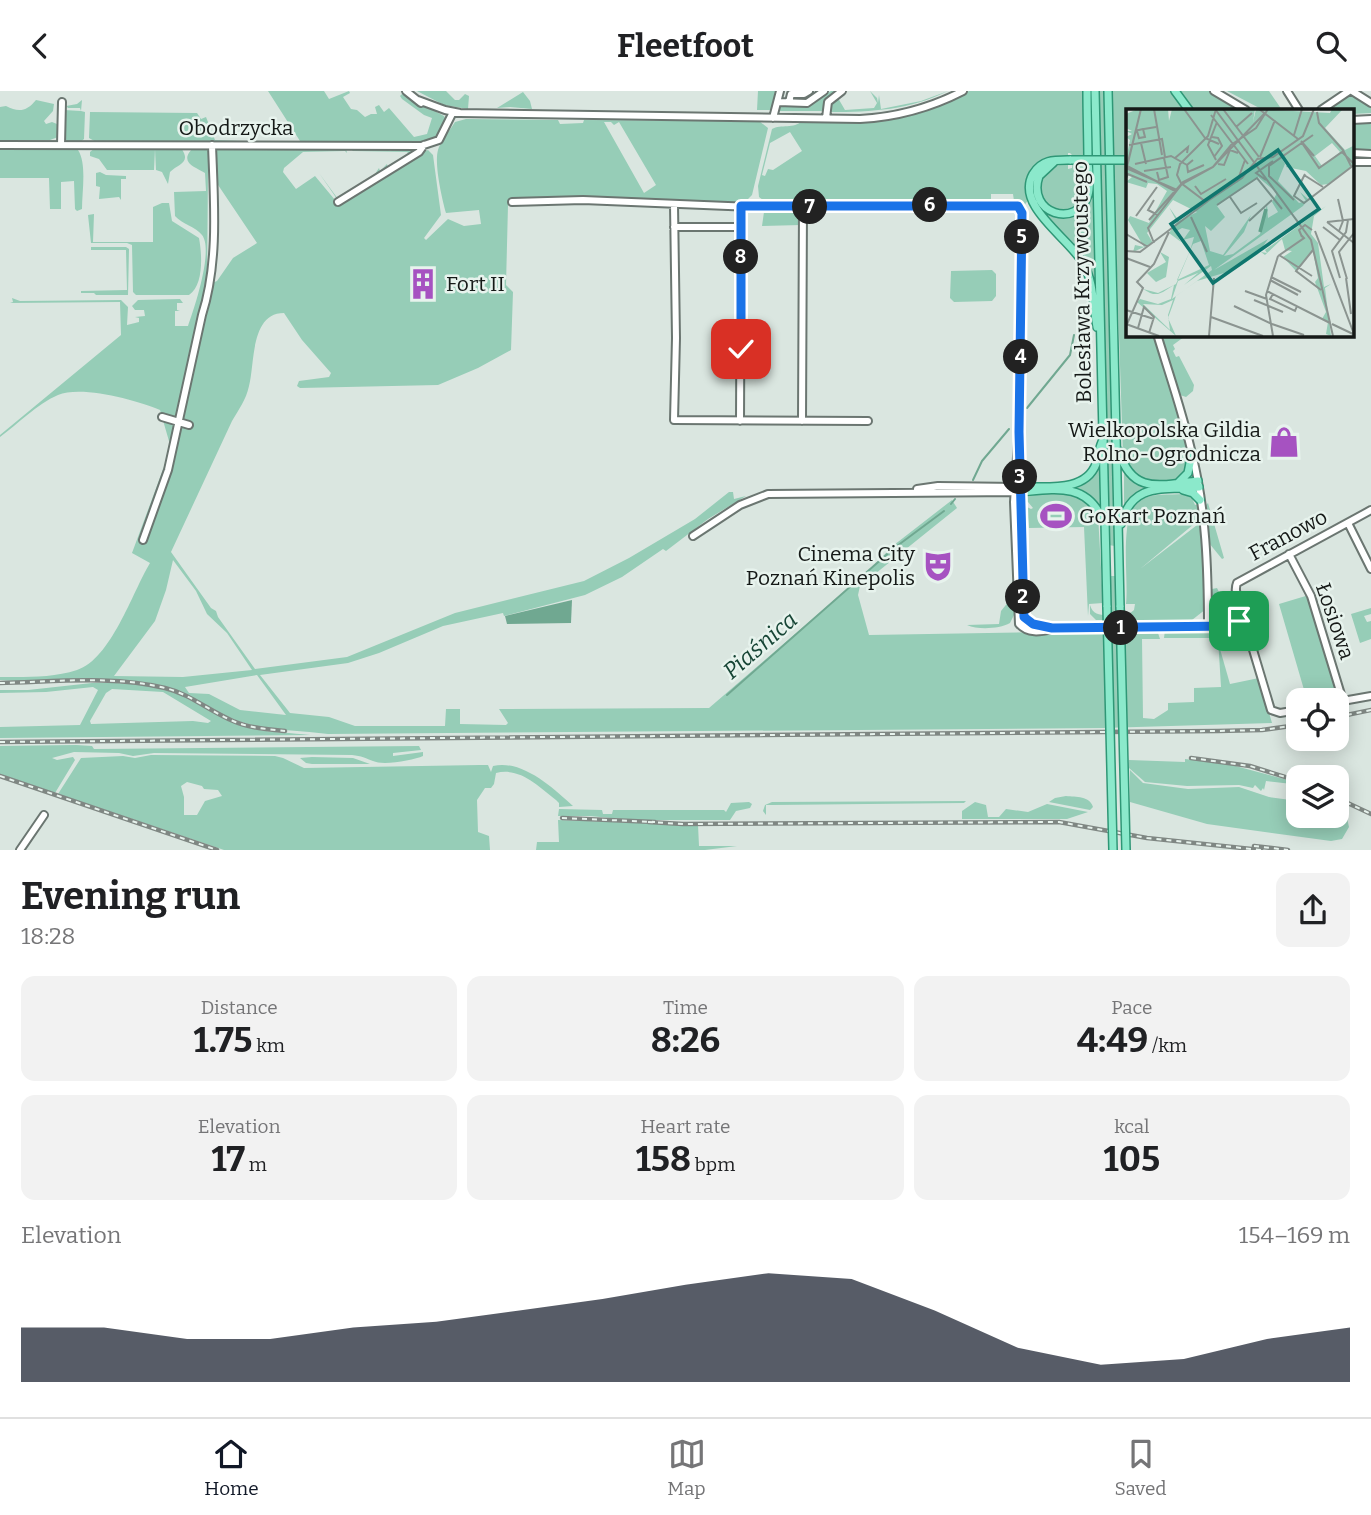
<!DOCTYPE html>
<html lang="en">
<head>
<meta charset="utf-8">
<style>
	:root { --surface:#fff; --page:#f2f2f2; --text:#202124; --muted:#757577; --line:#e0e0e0; --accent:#111827 }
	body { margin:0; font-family:Bitter,serif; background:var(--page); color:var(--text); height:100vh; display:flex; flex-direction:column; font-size:26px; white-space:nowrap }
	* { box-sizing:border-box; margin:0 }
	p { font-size:23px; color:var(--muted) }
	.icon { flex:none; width:38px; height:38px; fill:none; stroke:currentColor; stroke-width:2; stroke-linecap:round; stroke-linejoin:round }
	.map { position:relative; height:759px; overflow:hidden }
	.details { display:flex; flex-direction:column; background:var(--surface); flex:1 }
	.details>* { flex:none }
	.controls { position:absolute; left:1286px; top:597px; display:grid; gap:14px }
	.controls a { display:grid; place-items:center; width:63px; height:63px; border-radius:14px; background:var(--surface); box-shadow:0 4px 18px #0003; font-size:35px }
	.pin { position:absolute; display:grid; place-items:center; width:60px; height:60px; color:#fff; margin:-30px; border-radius:14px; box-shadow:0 4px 10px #0006 }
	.km { position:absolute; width:35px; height:35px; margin:-18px; border-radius:50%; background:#222; color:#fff; font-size:19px; line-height:35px; text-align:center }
	.round { display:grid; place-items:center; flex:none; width:74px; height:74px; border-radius:14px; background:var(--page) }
	.head { display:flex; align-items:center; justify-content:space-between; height:119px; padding:0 21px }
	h1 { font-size:38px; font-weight:700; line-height:52px }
	.stats { display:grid; grid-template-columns:repeat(3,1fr); gap:10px; height:119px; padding:7px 21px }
	.stats div { display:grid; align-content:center; border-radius:14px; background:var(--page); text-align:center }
	.stats b { font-size:35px; font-weight:700 }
	.stats small { font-size:19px; font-weight:400 }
	.stats p { font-size:19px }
	.chart { height:196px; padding:14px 21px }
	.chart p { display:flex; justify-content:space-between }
	.chart svg { width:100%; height:126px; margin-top:7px; fill:var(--accent); opacity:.7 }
	header { display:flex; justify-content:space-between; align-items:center; height:91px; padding:0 21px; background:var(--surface); font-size:32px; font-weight:700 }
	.dock { display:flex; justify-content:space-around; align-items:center; height:98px; border-top:2px solid var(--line); background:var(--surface); font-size:19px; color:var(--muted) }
	.dock a { display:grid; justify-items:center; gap:4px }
	.dock .on { color:var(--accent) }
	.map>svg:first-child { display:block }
</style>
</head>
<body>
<header><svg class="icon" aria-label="back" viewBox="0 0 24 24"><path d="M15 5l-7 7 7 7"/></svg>Fleetfoot<svg class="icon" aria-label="search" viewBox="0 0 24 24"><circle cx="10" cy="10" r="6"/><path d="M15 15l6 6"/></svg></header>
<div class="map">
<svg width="1371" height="759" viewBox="0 0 1371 759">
	<rect width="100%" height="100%" fill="#dae6e0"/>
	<path fill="#96cdb7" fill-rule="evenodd" d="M268,0H324L329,8L349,0L350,2L343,6L351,18L357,19L365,26L371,23H377L375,16L379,14L384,21L389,17L414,46L427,43L432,27L424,24L402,8L400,5L402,3L444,25L446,29L437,47L419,53L394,50L385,53H249V50H300Z
		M417,0H446L455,9H459L465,3L469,5L468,18L444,14Z
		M758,0H775L773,19H757Z
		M831,0H839L825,11L823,20H777L780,13L808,16Z
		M870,0L877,7L878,12L879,4L881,18L921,10L948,0C910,19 872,21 830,21L829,18L830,13L838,7L845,19L874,17L877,12Z
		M969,0H1084L1087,92C1082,124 1058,130 1039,103C1042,83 1045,74 1068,73V78L1072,77L1073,65L1070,62H1068V66L1038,74L1029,108L1023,116L1014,110L1013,103H991V108H882L860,114H770L759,106L758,95L772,38C781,33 794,38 802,30C868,31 909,32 969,0ZM790,41L802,60L773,79L768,78L765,85L762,84L770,52Z
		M1089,0H1092L1097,223L1091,184L1033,109L1031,94L1034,91C1032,106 1038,117 1052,124L1086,114Z
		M1098,0H1105L1115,455L1108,454Z
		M1111,0H1173L1188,19H1128V243H1154C1167,283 1177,324 1189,364C1188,401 1157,393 1133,384L1123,365Z
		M1178,0H1210L1241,19H1191Z
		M1227,0H1269L1282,19H1263Z
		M523,1L530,10L532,18L510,16L497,17Z
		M1350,2L1371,16V22L1352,23V19H1324Z
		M36,9L54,13L53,20L44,30L46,33L52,31L57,33L58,46L50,49H0V16L6,15C19,22 27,20 36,9Z
		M82,9L81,20L85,21L84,48L79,52L68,51L63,45L64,19L81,20L80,17H68L66,15L77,13Z
		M90,21L197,22L201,28L206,26L215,49L244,50V52L96,51L89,47Z
		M466,28L558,29L560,33L583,32L584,29L759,30L768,37L752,104L743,113L582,106L511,109L508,114L506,194L513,201L511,259L478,277L438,294L300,297L297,295L299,290L329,286L331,282L302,249L284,222C250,222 255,273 249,295C246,309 239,318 232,330L171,461L211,517L216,520L218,526L255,578L347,566L455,522L584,490L629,467L695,428L729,401H733L734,408L746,405L708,428L666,460L663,458L622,486L585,504L504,525L503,522L443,535L379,562L348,572L260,584L290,622L329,626L355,635H445L446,618H460V633L506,634L508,632L499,618L709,617L867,481L894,454L952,409L957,417L860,495L858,504L869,544L1157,539L1160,548H1142L1143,627L1154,628L1168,619V612L1194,611V597L1221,596L1218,547H1164L1165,539L1243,537L1248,549L1220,558L1230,593L1259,587L1272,632L1103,637L328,643C298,639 267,640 238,630C209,620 187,599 155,594C104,585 52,593 0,589V586C26,586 52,587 77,579C111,568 132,502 150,472L132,462L171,357L160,319C137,309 81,294 58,304C37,313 18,333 0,346V344L121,244L120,211L10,212L13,211L12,207L20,210L121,209L128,216L127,234L139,231V227L135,226L145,225L144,219H135L132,215L138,209L180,208L183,212H177V219L180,220H175V235H188C194,218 214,159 202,144C196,136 182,133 175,125L174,101L206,100L205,82C196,76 178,72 193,57H346L347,62L345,60L303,61L284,77L283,81L296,98L315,85L335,109L337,108L319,82L338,108L373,86L379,77L380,80L387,73L388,77L410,64L407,61L352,60L354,57H385L390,60L397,57L400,59L414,57L419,63L428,59L433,64L441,124L424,147L426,149L448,128L464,135L481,133L479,119L446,122C442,108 434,73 438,59C440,51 450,39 455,31ZM604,31H611L614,34L619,31L656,94L644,102ZM208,79L257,152L233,167L217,190L207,194ZM173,469L196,500L207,523L227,542L252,579L183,586L114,585L155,530L166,499ZM257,584L286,624L240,619L209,603L189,602L185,596Z
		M1352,31H1371V61L1352,60Z
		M131,56L181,57C192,72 178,73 170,81L168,93L162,81L156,79L155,58L154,79H107L99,68L90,65V61L95,57L131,59Z
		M0,57L78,59C87,73 82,100 82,118L77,120L75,118L74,90L61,91V118H50L49,87H0Z
		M100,81L106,84L126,85V88H121V109L119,106L99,108L100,96L96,95V82Z
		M162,112H169L172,130L199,147C202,163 204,194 189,204H136L133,201L132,154L127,152H91L88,124L94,123L93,151H153V116Z
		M754,117L799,119L801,134L762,135L764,121H754Z
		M91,156H126L129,158L128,204H96L94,202H81V200L127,199L126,159H91Z
		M992,179L996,183V205L992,210L954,211L950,207L951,180Z
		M1166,243H1188L1173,254L1175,258L1173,260L1176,266L1179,265L1194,294L1193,300L1186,306L1177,303L1162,252Z
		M1098,377H1100V416L1085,402L1064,396L1092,385Z
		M1124,379L1152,397L1139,401L1124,413Z
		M1066,401L1080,404L1098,424L1103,512L1089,513L1088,525L1084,436L1029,437L1027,416L1031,418L1033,417L1028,411L1022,410L1028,402Z
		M1183,403L1192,407L1195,414L1198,413L1200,428L1140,478L1201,431L1206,518L1192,529H1096L1090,523V514C1093,525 1102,524 1111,524L1110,485H1116V524L1129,523L1134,519L1135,513H1126C1129,488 1118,422 1140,409C1152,402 1170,404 1183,403Z
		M1208,412L1224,467L1222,468L1209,452L1206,414Z
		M1217,497L1222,507L1237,515L1238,525L1232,531L1221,533L1212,527V498Z
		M1015,498L1014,524L1010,532C999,538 978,539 967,534L999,533L1001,520L1013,505Z
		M1309,504L1341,608L1337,609H1307L1279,513Z
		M1371,517V523L1364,525L1367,531L1371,530V548L1360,552L1351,523Z
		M92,592C124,591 158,593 187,607C205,615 221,628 240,634C262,642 287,641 310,644L0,647V636L80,634L98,599L93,596L46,601L0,602V599H28ZM112,598L163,601L211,630L208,632L193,630L91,633L90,630L106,602Z
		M76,654L92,655L94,658L419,655L421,659L393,662V665L423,661V665C414,669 383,675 373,670C365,667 362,665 352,664L154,662L133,665L119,662L74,661L52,667L57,669L73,666L75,669L55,702L0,683V655Z
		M151,664L275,665L283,667L304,677L480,674H488L491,681L493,675C522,668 553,697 573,715L559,716V712L556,709C538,695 520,676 496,682L494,693L491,697H485L477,709L478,741L489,745L490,759H224L58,703L81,667L123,665L135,667ZM187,691L202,695L204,698L218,699L222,705L205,710L197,724H184V706L181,695Z
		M312,666L353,667L370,673H312L306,672L300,667Z
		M1185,668L1228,673L1292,690L1298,692V706L1295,705L1292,693L1266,690L1264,699L1263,697L1261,700L1255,694L1253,697L1239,694L1187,695L1145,691L1129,677V669L1185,671Z
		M1130,679L1143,692L1188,698L1239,696L1269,706L1298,710V724H1337V720L1347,727L1349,736L1342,748L1331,750L1207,733L1130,711Z
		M1066,705C1076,706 1090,705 1093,716L1090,719L1049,711L1055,707Z
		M966,710L964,712L772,714H766V724L763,720L765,714L772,711Z
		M749,711L752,713L750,717L736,720L730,729H632L590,725H558L559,718L602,719L603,723H612L613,719H724L726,721L731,712Z
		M975,711L986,714L988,726H999L1006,718L1028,721L1047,713L1088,721L1067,728H962V720Z
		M558,729L698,734L699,755H737L705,759H536L537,751H559Z"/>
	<path fill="#70a891" d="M572,509L571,532L507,533L505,525Z"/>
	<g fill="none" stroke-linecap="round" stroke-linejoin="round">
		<path stroke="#70a891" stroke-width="2" d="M1027,317L1070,264L1074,244
			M973,389L982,370L1009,338
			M951,413L955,408
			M727,604L893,458L944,420"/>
		<defs>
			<path id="minor" d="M406,0L421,12
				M1214,0L1246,19
				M1287,0L1299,19
				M1352,0L1371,12
				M418,9L445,19L460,22L860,28C897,26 930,17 963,0
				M778,11L807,12L824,0
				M789,11L791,3H804L809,0
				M1321,19L1349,0
				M773,27L780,0
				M826,27L828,11L842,0
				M1352,29L1371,28
				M0,54L421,55L439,49L453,21
				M61,54L62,11
				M1352,62L1371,63
				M1352,71H1371
				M338,111L419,61L424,54
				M512,111L583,109L775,117L1018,115L1022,122L1019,335L1014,411L1019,533C1028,543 1040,541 1052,538L1231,535L1240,528
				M674,114L676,247L674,329L868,330
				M674,136H741
				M1157,243C1169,283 1183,322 1192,363C1206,418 1208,478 1208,535
				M162,326L189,334
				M740,330L741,115
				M802,330L803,116
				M917,398L938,395L1018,396
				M1020,399L1023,523L1033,533L1048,537
				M1348,432L1371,478
				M693,445L740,414L768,403L1018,401
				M143,449L168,379L202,224C219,171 214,110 212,54
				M1289,463L1311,505L1343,610
				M1240,528C1244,516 1232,504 1237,492L1371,419
				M1240,528L1245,532L1271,619L1280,622L1298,619
				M1337,611L1371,605
				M20,759L44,724"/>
			<path id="major" d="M1095,0L1107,516
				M1108,0L1120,516
				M1175,0L1189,19
				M1071,69C1055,69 1042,68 1033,83C1015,115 1069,147 1083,172C1094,191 1093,215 1097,236
				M1054,71L1039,85C1026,123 1077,138 1088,104C1091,94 1089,82 1088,71C1088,48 1087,24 1087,0
				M1119,360C1132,404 1160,394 1198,390
				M1179,391L1188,382L1192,362
				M1020,396C1045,395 1085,402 1096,373C1098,366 1099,358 1102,351
				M1183,399L1193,402L1200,409
				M1020,401C1054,398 1087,391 1102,428
				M1121,433C1132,391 1163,399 1199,396"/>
		</defs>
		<use href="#minor" stroke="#6b7671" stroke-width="10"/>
		<use href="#major" stroke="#2f9776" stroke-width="10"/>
		<use href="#minor" stroke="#fff" stroke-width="6"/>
		<use href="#major" stroke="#8be9cb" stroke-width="7"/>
		<defs>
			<path id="rail" d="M0,592C52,591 114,584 165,597C190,603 209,620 233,630C249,637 267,638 285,640
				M1337,626L1371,619
				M0,651L1218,640L1262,639L1298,634
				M1191,667L1250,675L1298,690
				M0,685L217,759
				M1337,707L1371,723
				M562,727L655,731
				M648,731L683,733L1059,731L1147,747L1261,759
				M1254,755L1288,759"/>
		</defs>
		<use href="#rail" stroke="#7f8783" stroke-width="4.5"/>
		<use href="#rail" stroke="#e7f3ed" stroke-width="2" stroke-dasharray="5" stroke-linecap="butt"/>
		<defs>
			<path id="major-bridge" d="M1071,69H1127
				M1107,516L1113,759
				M1120,516L1126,759"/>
		</defs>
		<use href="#major-bridge" stroke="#2f9776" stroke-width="10" stroke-linecap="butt"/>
		<use href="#major-bridge" stroke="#8be9cb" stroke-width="7"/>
	</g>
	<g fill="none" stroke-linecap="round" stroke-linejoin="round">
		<defs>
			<path id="route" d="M741,258V115H1018L1022,122L1019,341L1024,526L1033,533L1052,537L1232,535L1239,530"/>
		</defs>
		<use href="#route" stroke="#fff" stroke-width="14"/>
		<use href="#route" stroke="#1a73e8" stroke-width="9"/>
	</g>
	<defs>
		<symbol id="building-bare" viewBox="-9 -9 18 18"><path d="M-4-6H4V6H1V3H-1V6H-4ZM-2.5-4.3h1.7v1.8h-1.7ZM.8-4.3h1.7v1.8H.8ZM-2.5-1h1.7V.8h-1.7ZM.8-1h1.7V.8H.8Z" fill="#a652c1" stroke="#e7f3ed" stroke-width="2.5" paint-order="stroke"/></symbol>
		<symbol id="shop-bare" viewBox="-9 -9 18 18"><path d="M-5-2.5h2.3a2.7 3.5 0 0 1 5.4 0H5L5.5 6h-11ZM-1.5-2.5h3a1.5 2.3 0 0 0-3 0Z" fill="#a652c1" stroke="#e7f3ed" stroke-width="2.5" paint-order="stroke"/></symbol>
		<symbol id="stadium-bare" viewBox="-9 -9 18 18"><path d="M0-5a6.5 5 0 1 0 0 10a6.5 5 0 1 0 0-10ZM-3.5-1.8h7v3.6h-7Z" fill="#a652c1" stroke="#e7f3ed" stroke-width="2.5" paint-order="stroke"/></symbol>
		<symbol id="theatre-bare" viewBox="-9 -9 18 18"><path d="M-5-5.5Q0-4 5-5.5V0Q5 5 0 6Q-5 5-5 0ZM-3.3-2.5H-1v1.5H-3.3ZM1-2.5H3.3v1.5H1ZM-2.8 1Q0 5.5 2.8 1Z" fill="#a652c1" stroke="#e7f3ed" stroke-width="2.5" paint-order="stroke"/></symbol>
	</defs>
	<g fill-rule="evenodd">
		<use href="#building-bare" x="401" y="171" width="44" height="44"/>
		<use href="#shop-bare" x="1262" y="329" width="44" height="44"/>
		<use href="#stadium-bare" x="1034" y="403" width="44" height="44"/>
		<use href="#theatre-bare" x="916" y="453" width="44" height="44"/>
	</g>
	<g text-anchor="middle" stroke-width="5" stroke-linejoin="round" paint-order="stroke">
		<g font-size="21" fill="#151917" stroke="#e7f3ed">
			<text x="236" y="44">Obodrzycka</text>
			<text transform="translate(1082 191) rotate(-91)" y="7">Bolesława Krzywoustego</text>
			<text transform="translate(1288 444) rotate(-28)" y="7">Franowo</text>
			<text transform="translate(1335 530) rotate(71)" y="7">Łosiowa</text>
		</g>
		<g font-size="21" fill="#151917" stroke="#e7f3ed" text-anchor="start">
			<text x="446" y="200">Fort II</text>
			<text x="1261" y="346" text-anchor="end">Wielkopolska Gildia<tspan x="1261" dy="24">Rolno-Ogrodnicza</tspan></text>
			<text x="1079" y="432">GoKart Poznań</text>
			<text x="915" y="470" text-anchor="end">Cinema City<tspan x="915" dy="24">Poznań Kinepolis</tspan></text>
		</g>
		<g font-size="23" font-style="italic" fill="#164535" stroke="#e7f3ed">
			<text transform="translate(760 554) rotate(-41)" y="8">Piaśnica</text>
		</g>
	</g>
	<g transform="translate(1126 18)">
		<rect width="228" height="228" fill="#dae6e0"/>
		<path d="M12,0H42L43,12L46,0H129L127,13L130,0L204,4L206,0H217L199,19L219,41L227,37V57L202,75L195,76L180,62L160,58L162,54L155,48L159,55L152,72L173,94L180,92L174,83L182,90L177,97L88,161L142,130L132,145L108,161L71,172L50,187L42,209L50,227L11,193L14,190L32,195L45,190L48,176L37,183L32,185H27L24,184L17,180L32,184L50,175L64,142L68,128L57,131L64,121L56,119L49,123L55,133L43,124L51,113L43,98L53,112L71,103L47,91L21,124L27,134L7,143L9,136L18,138L2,111L4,107L23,114L41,82L31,75L22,74L20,79L0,73L6,68L1,66L0,51L4,31L0,28L6,25L0,22H6L0,19V5ZM206,34L214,43L196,57L189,47ZM132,68L151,84L146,93L152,103L142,109L141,95L134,125L107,145L98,147L118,123L125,106L97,146L84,142L79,117L85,122L99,108L91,97ZM75,132L83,156L51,171L67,135ZM85,157L86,161L46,190L52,172L72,164L58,176ZM47,191L42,206L44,221L17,195L36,196ZM200,97L188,107L185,125L192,134L198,178L205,175L199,179L205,227L200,225L202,213L196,210L200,203L189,173L192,169L187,142L170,162L157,148L166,142L159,141L156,130L140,145L139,146L135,143L141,144L139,141ZM34,143L43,148L40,168L47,173L40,168L30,173L21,164L40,153Z" fill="#96cdb7" fill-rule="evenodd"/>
		<path fill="none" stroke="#70a891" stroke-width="3.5" d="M134,123L140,100"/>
		<path fill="none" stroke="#8b9490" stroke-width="2" d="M28,0L36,46M58,0L79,29L93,35M89,0L185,131L207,227M90,0L82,27L54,55L51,66L55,74L80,93L116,69L132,49M97,0L133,48M133,0L172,30M191,3L193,14L217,41L225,57M85,6L122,55M110,18L126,4M17,20L19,28L13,29L11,22L12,21H13L17,20H18L30,18M168,26L176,0M86,28L92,29L96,37L88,48M175,32L188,47L185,44M15,34L20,55M176,34L193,59L216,43L228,55M3,36L36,30L39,48M134,48L149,11M49,49L62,38L61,44M131,50L147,48L177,27L188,0M67,51L61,56L62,63L78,56M90,51L82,36L91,13M9,55L45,47L61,56M92,55L98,56L104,41L112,44M1,57L51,83M0,59L51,81M0,61L15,0M0,62L15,0M18,62L45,58M31,63L33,71L42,68L38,49M179,65L168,87L178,94L228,56M178,66L197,78M0,69L2,65L21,73M140,71L130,64L147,52M111,73L119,51M69,77L75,85L100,70M104,88L115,104L131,94M212,90L217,112L213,122M28,91L22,101L32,106M168,91L143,67V57L187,26M91,96L131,69L156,100M10,107L31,78M65,108L81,143M23,111L57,73L87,58L138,5M123,112L146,91M201,113L228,134M201,113L228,110M197,118L214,131M189,122L228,225M0,125L22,138M176,128L173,121L179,116L186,121M28,134L22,119L56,75L87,58L105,36L130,19L142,0M187,141L170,162L195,181M0,142L14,143L82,92M153,146L186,167M152,147L178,129L175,126M0,149L24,158M145,168L175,183M214,169L206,142L220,123L222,111M220,169L225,205M221,170L213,143L228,124M144,171L172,186M119,182L141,190M141,182L204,214M147,185L144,190L169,202L171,197M128,191L157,203M108,197L146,215M0,201L28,210M85,208L137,227M0,215L33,227M1,215L17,179L11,173L28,155L43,123M146,215L178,226M206,215L227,225M12,219L18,198L28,208L23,224M83,227L88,169M147,227L140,186L152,147"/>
		<path fill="#0f766e" fill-opacity="0.15" stroke="#0f766e" stroke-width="3.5" d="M152,41L193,100L87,174L45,115Z"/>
		<rect width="228" height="228" fill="none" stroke="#151917" stroke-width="3.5"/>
	</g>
</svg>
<div class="controls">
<a><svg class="icon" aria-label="locate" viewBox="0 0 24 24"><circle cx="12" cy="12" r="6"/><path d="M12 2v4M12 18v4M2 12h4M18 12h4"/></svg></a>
<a><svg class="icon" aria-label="layers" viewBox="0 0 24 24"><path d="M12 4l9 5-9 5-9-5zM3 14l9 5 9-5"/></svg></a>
</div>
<div class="pin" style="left:1239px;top:530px;background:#1e9e55"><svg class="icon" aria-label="arrive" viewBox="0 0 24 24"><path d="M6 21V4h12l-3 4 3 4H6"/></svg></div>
<div class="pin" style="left:741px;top:258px;background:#d93025"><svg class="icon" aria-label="check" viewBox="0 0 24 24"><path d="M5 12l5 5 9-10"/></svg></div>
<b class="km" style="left:1121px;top:537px">1</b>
<b class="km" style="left:1023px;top:506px">2</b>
<b class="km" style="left:1020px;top:386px">3</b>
<b class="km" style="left:1021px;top:266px">4</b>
<b class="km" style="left:1022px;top:146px">5</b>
<b class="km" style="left:930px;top:114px">6</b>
<b class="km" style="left:810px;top:116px">7</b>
<b class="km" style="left:741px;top:166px">8</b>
</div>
<section class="details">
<div class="head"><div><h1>Evening run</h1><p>18:28</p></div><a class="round"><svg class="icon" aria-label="share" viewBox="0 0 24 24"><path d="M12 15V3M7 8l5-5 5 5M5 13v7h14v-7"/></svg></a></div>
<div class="stats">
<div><p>Distance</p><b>1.75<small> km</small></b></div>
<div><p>Time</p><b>8:26</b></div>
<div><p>Pace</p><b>4:49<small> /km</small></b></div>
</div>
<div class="stats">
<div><p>Elevation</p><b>17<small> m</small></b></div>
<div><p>Heart rate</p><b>158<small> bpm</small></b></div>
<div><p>kcal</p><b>105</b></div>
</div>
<div class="chart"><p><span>Elevation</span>154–169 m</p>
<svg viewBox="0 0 160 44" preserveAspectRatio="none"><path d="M0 44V25L10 25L20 29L30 29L40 25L50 23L60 19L70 15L80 10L90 6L100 8L110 19L120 32L130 38L140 36L150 29L160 25V44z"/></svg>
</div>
</section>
<nav class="dock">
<a class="on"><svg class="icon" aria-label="home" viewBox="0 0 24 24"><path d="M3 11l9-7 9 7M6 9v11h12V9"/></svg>Home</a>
<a><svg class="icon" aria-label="map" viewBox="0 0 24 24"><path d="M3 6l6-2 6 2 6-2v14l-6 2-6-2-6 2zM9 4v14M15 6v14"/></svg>Map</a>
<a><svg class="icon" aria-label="saved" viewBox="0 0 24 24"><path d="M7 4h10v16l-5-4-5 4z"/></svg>Saved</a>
</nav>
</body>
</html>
